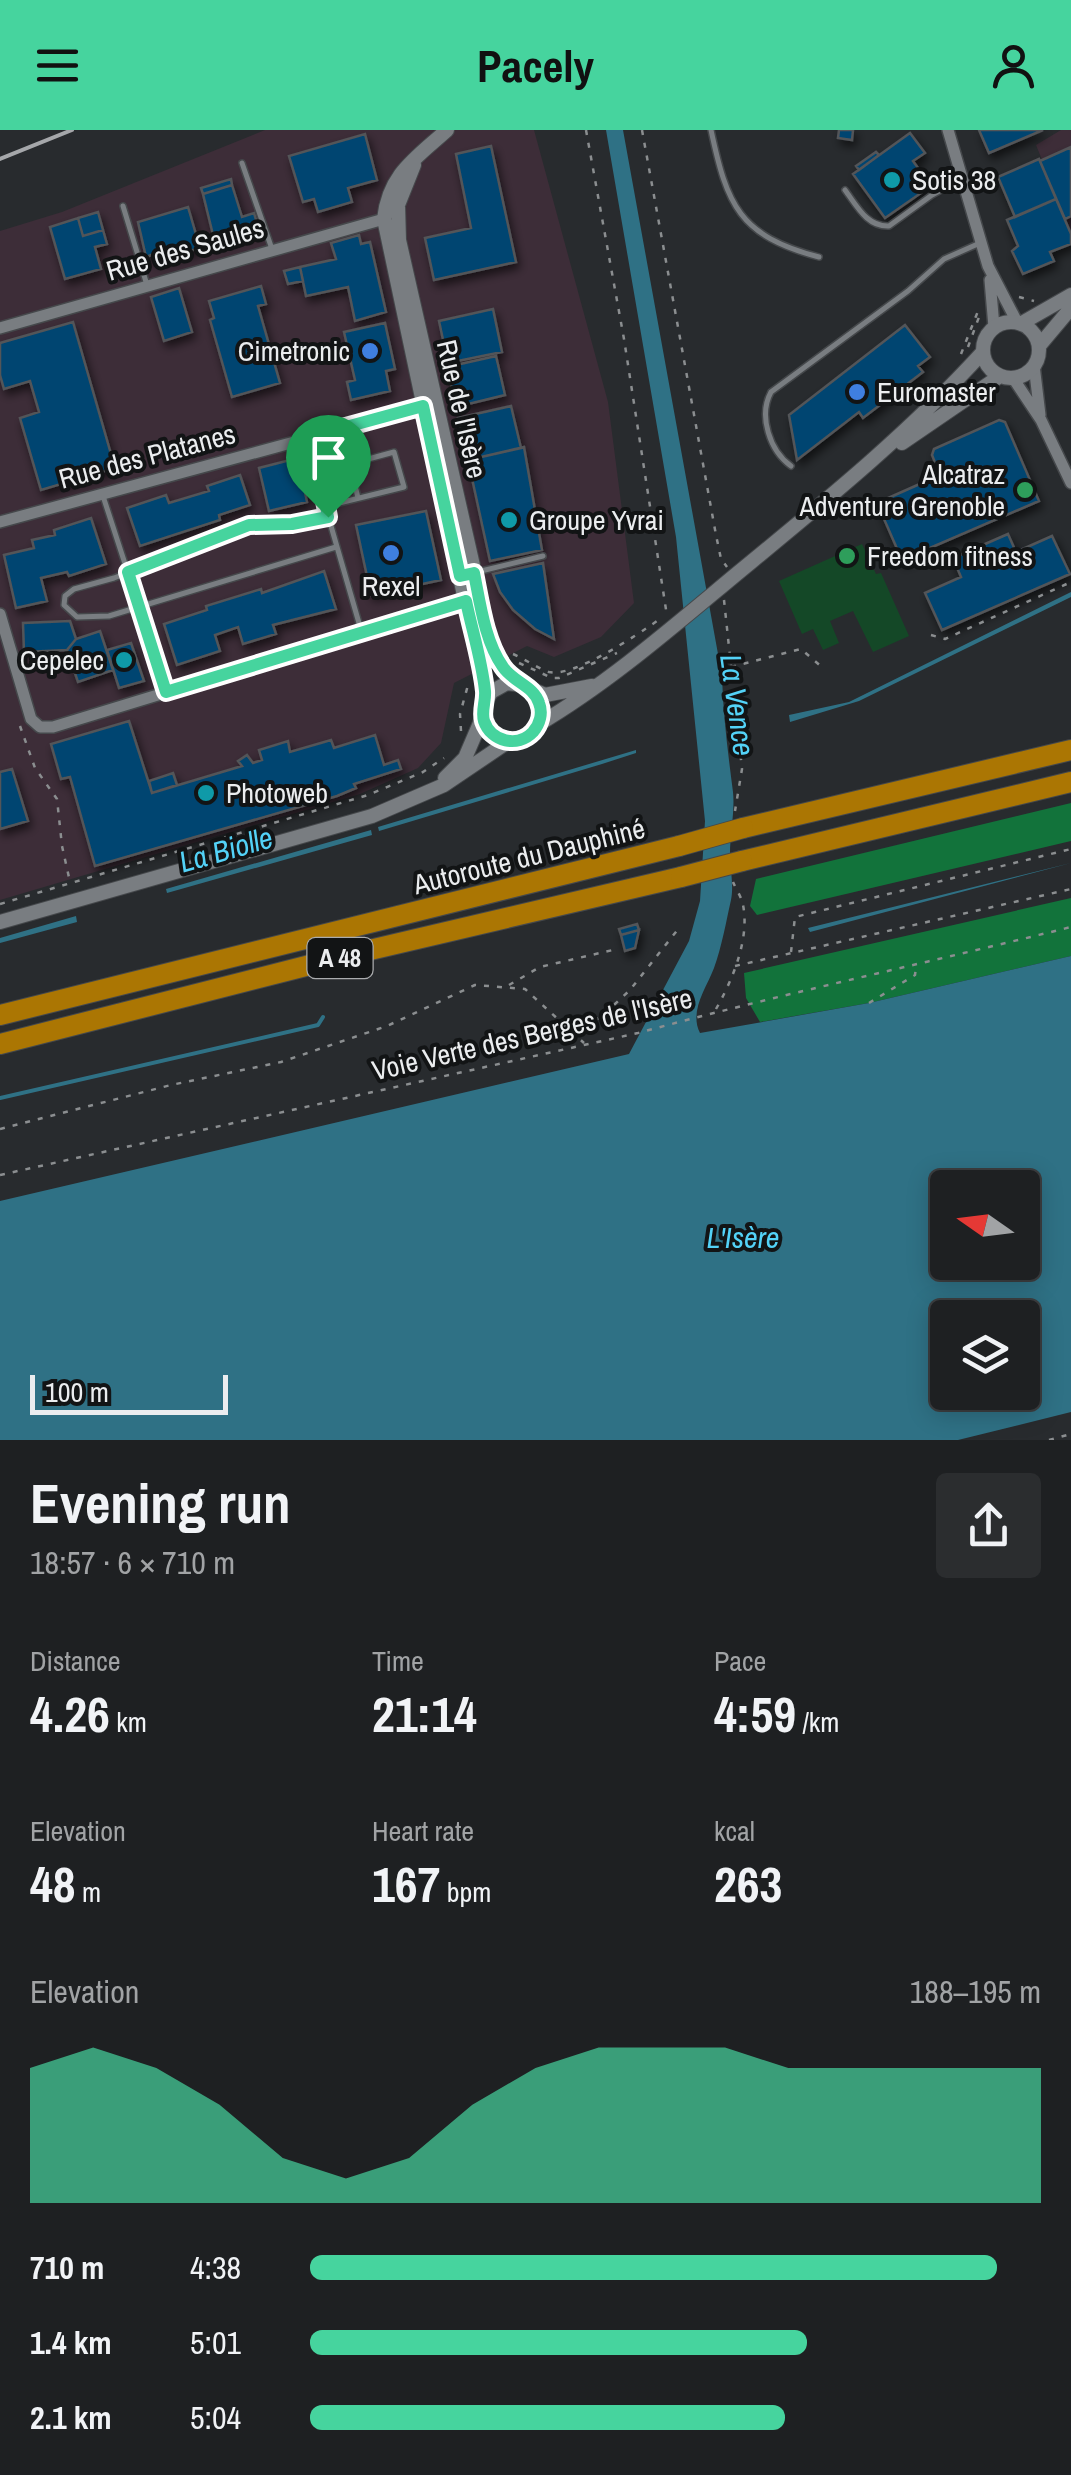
<!DOCTYPE html>
<html lang="en">
<head>
<meta charset="utf-8">
<style>
	:root { --surface:#1e2022; --page:#2b2d2f; --text:#f1f3f6; --muted:#a1a3a5; --line:#3c3e40; --accent:#46d49e }
	body { margin:0; font-family:"Archivo Narrow",sans-serif; background:var(--page); color:var(--text); height:100vh; display:flex; flex-direction:column; font-size:38px; white-space:nowrap }
	* { box-sizing:border-box; margin:0 }
	p { font-size:32px; color:var(--muted) }
	.icon { flex:none; width:55px; height:55px; fill:none; stroke:currentColor; stroke-width:2; stroke-linecap:round; stroke-linejoin:round }
	.map { position:relative; height:1310px; overflow:hidden }
	.panel { display:flex; flex-direction:column; background:var(--surface); flex:1 }
	.panel>* { flex:none }
	.needle { width:65px; rotate:284deg }
	.buttons { position:absolute; left:930px; top:1040px; display:grid; gap:20px }
	.buttons a { display:grid; place-items:center; width:110px; height:110px; border-radius:10px; background:var(--surface); box-shadow:0 5px 25px #0003,0 0 0 2px var(--line); font-size:50px }
	.scale { position:absolute; left:30px; bottom:25px; width:198px; box-sizing:border-box; padding-left:10px; border:5px solid #ebedef; border-top:0; font-size:28px; line-height:35px; white-space:nowrap; color:#ebedef; -webkit-text-stroke:8px #121415; paint-order:stroke }
	.pin { position:absolute; display:grid; place-items:center; width:85px; height:85px; color:#fff; margin:-102px -42px; border-radius:50% 50% 50% 0; rotate:-45deg; box-shadow:0 0 10px #0007 }
	.pin .icon { rotate:45deg }
	.round { display:grid; place-items:center; flex:none; width:105px; height:105px; border-radius:10px; background:var(--page) }
	.summary { display:flex; align-items:center; justify-content:space-between; height:170px; padding:0 30px }
	h1 { font-size:55px; font-weight:800; line-height:75px }
	.figures { display:grid; grid-template-columns:repeat(3,1fr); gap:15px; height:170px; padding:10px 30px }
	.figures div { display:grid; align-content:center }
	.figures b { font-size:50px; font-weight:800 }
	.figures small { font-size:28px; font-weight:400 }
	.figures p { font-size:28px }
	.chart { height:280px; padding:20px 30px }
	.chart p { display:flex; justify-content:space-between }
	.chart svg { width:100%; height:180px; margin-top:10px; fill:var(--accent); opacity:.7 }
	ul { padding:0 30px; list-style:none; font-size:32px }
	li { display:grid; grid-template-columns:160px 120px 1fr; align-items:center; height:75px }
	li i { height:25px; border-radius:12px; background:var(--accent) }
	header { display:flex; justify-content:space-between; align-items:center; height:130px; padding:0 30px; background:var(--accent); color:#111; font-size:45px; font-weight:800 }
	.map>svg:first-child { display:block }
</style>
</head>
<body>
<header><svg class="icon" aria-label="menu" viewBox="0 0 24 24"><path d="M4 6h16M4 12h16M4 18h16"/></svg>Pacely<svg class="icon" aria-label="person" viewBox="0 0 24 24"><circle cx="12" cy="8" r="4"/><path d="M4 21q1-7 8-7t8 7"/></svg></header>
<div class="map">
<svg width="1071" height="1310" viewBox="0 0 1071 1310">
	<defs>
		<filter id="shadow"><feDropShadow dx="3" dy="5.5" stdDeviation="5" flood-color="#0009"/></filter>
	</defs>
	<rect width="100%" height="100%" fill="#282b2e"/>
	<path fill="#3d2d38" d="M265,0H534L608,272L634,473L601,507L554,527L527,516L454,553L441,613L418,638L360,664L0,770V101L62,82Z
		M1061,0H1071V101L1036,15Z"/>
	<path fill="#144827" d="M862,414L876,444L881,443L909,506L873,522L853,481L830,491L839,513L823,520L813,499L802,504L779,451Z"/>
	<path fill="#12733b" d="M1071,673V711L757,785L750,776L756,749Z
		M1071,768V826L869,873L760,892L746,868L744,843Z"/>
	<path fill="#2f7185" fill-rule="evenodd" d="M606,0H623L722,546C723,585 728,623 733,662C735,681 730,704 730,724C730,738 734,756 731,770C726,792 722,816 714,838C706,859 689,881 700,903L869,873L1071,826V1282L958,1310H0V1071L629,924L689,811L700,771L705,691L676,407ZM948,1058H1022V1132H948ZM948,1188H1022V1262H948Z
		M1071,462V467L859,571L790,592L789,585L849,572Z
		M636,620V623L602,634L379,701L378,697Z
		M371,700L372,705L167,763L166,759Z
		M1071,733L810,802L808,798Z
		M76,786L77,792L0,813V808Z"/>
	<g fill="none" stroke-linecap="round" stroke-linejoin="round">
		<path stroke="#2f7185" stroke-width="4" d="M0,968L318,895L323,887"/>
	</g>
	<path fill="#004571" stroke="#525559" stroke-width="2.5" filter="url(#shadow)" d="M839,0H853L852,10L838,8Z
		M979,0H1043L989,23Z
		M910,3L925,23L913,31L931,56L885,88L853,44Z
		M365,4L377,50L348,58L352,72L318,82L314,69L303,72L289,26Z
		M491,16L516,132L434,150L425,108L471,98L456,24Z
		M1071,17V86L1065,89L1040,31Z
		M876,22L879,25L859,40L856,36Z
		M1039,29L1056,69L1015,87L998,47Z
		M231,49L232,55L203,64L201,58Z
		M232,55L242,87L254,83L259,100L215,113L203,64Z
		M1056,69L1071,104V114L1050,122L1054,131L1023,144L1012,121L1018,116L1007,90Z
		M188,77L200,118L156,131L154,124L146,127L138,92Z
		M98,82L103,100L83,106L78,88Z
		M78,88L83,106L103,100L107,114L95,117L101,139L65,149L50,97Z
		M359,105L361,114L370,112L386,182L355,191L348,157L306,166L300,137L336,129L331,113Z
		M300,137L303,151L288,154L284,141Z
		M261,156L266,174L258,176L280,253L232,267L210,190L214,188L209,171Z
		M179,158L192,202L164,211L151,167Z
		M493,179L502,222L448,233L439,191Z
		M73,192L115,338L41,360L20,288L39,282L30,251L4,259L0,245V213Z
		M385,193L395,239L386,241L390,261L351,270L347,252L355,250L344,202Z
		M905,195L930,227L918,236L923,242L863,288L859,282L797,330L789,285Z
		M496,226L505,265L456,277L447,237Z
		M511,276L521,318L468,330L458,288Z
		M999,290L1005,292L1039,371L902,430L877,373L940,345L932,325L934,319Z
		M524,317L542,420L490,431L468,330Z
		M298,328L307,372L269,381L259,338Z
		M240,345L250,375L219,385L220,390L140,416L127,378L166,365L169,373L209,361L207,356Z
		M426,381L441,450L371,465L356,395Z
		M91,388L106,434L69,446L67,442L41,448L47,471L16,478L4,425L34,418L32,410L55,405L54,400Z
		M1008,404L1016,422L1052,406L1070,444L942,500L925,463L961,447L953,428Z
		M543,433L554,509L535,499L513,480L500,462L493,444Z
		M324,441L336,479L273,495L276,504L243,514L238,497L215,505L220,521L177,535L164,494L207,480L206,476L261,459L262,463Z
		M70,491L76,509L67,520L24,522L23,493Z
		M100,501L113,540L78,552L67,520L76,509Z
		M131,513L144,551L119,558L107,520Z
		M129,591L152,663L242,636L238,631L247,625L253,633L262,630L259,620L288,611L290,622L331,610L334,618L375,605L384,635L398,630L401,639L354,654L356,658L337,666L95,736L70,647L61,649L51,614Z
		M12,639L28,691L0,699V642Z
		M173,643L177,655L152,663L149,651Z
		M637,794L639,800L621,805L619,799Z
		M639,800L635,818L625,821L621,805Z"/>
	<g fill="none" stroke-linecap="round" stroke-linejoin="round">
		<defs>
			<path id="service" d="M711,0C727,75 739,106 819,127
				M242,33L272,119
				M845,60C857,76 867,97 889,96L932,65L959,50
				M123,76L147,155
				M313,307L331,396L361,500
				M791,336C770,321 758,286 771,262L908,161L944,129L980,113
				M103,366L166,560
				M327,376L404,357L394,322L350,334L358,368
				M329,387L292,394L249,395L114,448L74,459L65,466L64,475L77,487L109,486L336,417
				M477,442L543,426"/>
			<path id="minor" d="M948,0L988,136L1017,192
				M990,150L994,197
				M0,198L384,89
				M1034,235L1040,285
				M1013,248L1041,290L1071,353
				M0,392L423,277
				M0,484L31,589L40,597H53L465,471"/>
			<path id="tertiary" d="M447,0C415,29 389,44 384,89L486,569
				M414,35L398,75L399,110L492,519L516,553
				M983 220a28 28 0 1 1 56 0a28 28 0 1 1-56 0Z
				M1022,193L1071,165
				M1039,216L1071,178
				M902,313L1000,246
				M534,562L541,586L530,605L509,611L489,600L483,577L491,562L507,553L522,555L545,565L592,556
				M539,594C610,552 675,495 739,442C824,372 908,304 982,223
				M445,648L465,628L483,586
				M0,792L372,686L444,655L509,611"/>
			<path id="motorway" d="M743,698L1071,620
				M742,731L1071,652
				M0,885L679,716
				M0,914L357,823L681,747"/>
		</defs>
		<use href="#service" stroke="#45484b" stroke-width="8"/>
		<use href="#minor" stroke="#45484b" stroke-width="14"/>
		<use href="#tertiary" stroke="#45484b" stroke-width="16"/>
		<use href="#motorway" stroke="#45484b" stroke-width="22"/>
		<path stroke="#8b8e90" stroke-width="2.5" stroke-dasharray="5 8" stroke-linecap="butt" d="M586,0L624,209L667,486
			M642,0L716,405L721,429L727,437
			M1019,167L1034,171
			M968,217L979,187
			M961,224L980,176
			M724,470L742,639L735,681
			M931,505L945,509L1071,452
			M513,524C525,529 537,538 549,542C573,548 637,505 657,491
			M519,533L552,548H559L617,523
			M731,537L801,519L824,539
			M20,596L35,638L57,669L62,716L70,752
			M461,601L460,584L468,555
			M0,774L368,665L423,642L444,628
			M791,822L795,787L1071,719
			M735,836L1071,759
			M509,855L540,837L617,819
			M869,873L915,845L916,837
			M716,879C732,851 750,809 743,775C742,768 736,759 733,752
			M570,901L601,887L630,860L679,798
			M0,999L171,955L281,932L387,896L475,855L525,859L584,913
			M0,1045L638,903C781,864 927,833 1071,797
			M1049,1310L1071,1304"/>
		<use href="#service" stroke="#797d81" stroke-width="5"/>
		<use href="#minor" stroke="#797d81" stroke-width="11"/>
		<use href="#tertiary" stroke="#797d81" stroke-width="14"/>
		<use href="#motorway" stroke="#ab7603" stroke-width="20"/>
		<path stroke="#a5a7aa" stroke-width="4" d="M0,29L72,0"/>
		<defs>
			<path id="motorway-bridge" d="M679,716L743,698
				M681,747L742,731"/>
		</defs>
		<use href="#motorway-bridge" stroke="#45484b" stroke-width="22" stroke-linecap="butt"/>
		<use href="#motorway-bridge" stroke="#ab7603" stroke-width="20"/>
	</g>
	<g fill="none" stroke-linecap="round" stroke-linejoin="round">
		<defs>
			<path id="route" d="M423,276L460,446L474,443C480,473 485,512 503,537C513,552 534,556 539,573C543,583 540,594 533,602C518,618 491,612 484,591C481,581 486,571 485,561C482,531 472,500 466,471L166,562L128,442L249,395L292,394L328,387L313,306Z"/>
		</defs>
		<use href="#route" stroke="#fff" stroke-width="20"/>
		<use href="#route" stroke="#46d49e" stroke-width="12"/>
	</g>
	<g fill="#0f9aa8" stroke="#121415" stroke-width="4">
		<circle cx="892" cy="50" r="10"/>
		<circle cx="509" cy="390" r="10"/>
		<circle cx="124" cy="530" r="10"/>
		<circle cx="206" cy="663" r="10"/>
	</g>
	<g fill="#3f7fe0" stroke="#121415" stroke-width="4">
		<circle cx="370" cy="221" r="10"/>
		<circle cx="857" cy="262" r="10"/>
		<circle cx="391" cy="423" r="10"/>
	</g>
	<g fill="#2e9e5b" stroke="#121415" stroke-width="4">
		<circle cx="1025" cy="360" r="10"/>
		<circle cx="847" cy="426" r="10"/>
	</g>
	<g text-anchor="middle" stroke-width="8" stroke-linejoin="round" paint-order="stroke">
		<rect fill="#121415" stroke="#aaacae" stroke-width="2.5" x="307.5" y="808" width="65" height="40" rx="8"/>
		<g font-size="25" font-weight="bold" fill="#ebedef">
			<text x="340" y="837">A 48</text>
		</g>
		<g font-size="28" fill="#ebedef" stroke="#121415" text-anchor="start">
			<text x="912" y="60">Sotis 38</text>
			<text x="350" y="231" text-anchor="end">Cimetronic</text>
			<text x="877" y="272">Euromaster</text>
			<text x="1005" y="354" text-anchor="end">Alcatraz<tspan x="1005" dy="32">Adventure Grenoble</tspan></text>
			<text x="529" y="400">Groupe Yvrai</text>
			<text x="867" y="436">Freedom fitness</text>
			<text x="391" y="466" text-anchor="middle">Rexel</text>
			<text x="104" y="540" text-anchor="end">Cepelec</text>
			<text x="226" y="673">Photoweb</text>
		</g>
		<g font-size="28" fill="#ebedef" stroke="#121415">
			<text transform="translate(185 119) rotate(-16)" y="10">Rue des Saules</text>
			<text transform="translate(462 279) rotate(77)" y="10">Rue de l'Isère</text>
			<text transform="translate(147 326) rotate(-15)" y="10">Rue des Platanes</text>
			<text transform="translate(529 726) rotate(-14)" y="10">Autoroute du Dauphiné</text>
			<text transform="translate(532 904) rotate(-13)" y="10">Voie Verte des Berges de l'Isère</text>
		</g>
		<g font-size="30" font-style="italic" fill="#53d2f7" stroke="#121415">
			<text transform="translate(737 575) rotate(82)" y="10">La Vence</text>
			<text transform="translate(226 720) rotate(-16)" y="10">La Biolle</text>
			<text x="743" y="1118">L'Isère</text>
		</g>
	</g>
</svg>
<div class="buttons">
<a><svg class="needle" viewBox="-14 -14 28 28"><path d="M0-13l5 13h-10z" fill="#e53935"/><path d="M0 13l5-13h-10z" fill="#a1a3a5"/></svg></a>
<a><svg class="icon" aria-label="layers" viewBox="0 0 24 24"><path d="M12 4l9 5-9 5-9-5zM3 14l9 5 9-5"/></svg></a>
</div>
<div class="scale">100 m</div>
<div class="pin" style="left:328px;top:387px;background:#1e9e55"><svg class="icon" aria-label="arrive" viewBox="0 0 24 24"><path d="M6 21V4h12l-3 4 3 4H6"/></svg></div>
</div>
<section class="panel">
<div class="summary"><div><h1>Evening run</h1><p>18:57 · 6 × 710 m</p></div><a class="round"><svg class="icon" aria-label="share" viewBox="0 0 24 24"><path d="M12 15V3M7 8l5-5 5 5M5 13v7h14v-7"/></svg></a></div>
<div class="figures">
<div><p>Distance</p><b>4.26<small> km</small></b></div>
<div><p>Time</p><b>21:14</b></div>
<div><p>Pace</p><b>4:59<small> /km</small></b></div>
</div>
<div class="figures">
<div><p>Elevation</p><b>48<small> m</small></b></div>
<div><p>Heart rate</p><b>167<small> bpm</small></b></div>
<div><p>kcal</p><b>263</b></div>
</div>
<div class="chart"><p><span>Elevation</span>188–195 m</p>
<svg viewBox="0 0 160 44" preserveAspectRatio="none"><path d="M0 44V11L10 6L20 11L30 20L40 33L50 38L60 33L70 20L80 11L90 6L100 6L110 6L120 11L130 11L140 11L150 11L160 11V44z"/></svg>
</div>
<ul>
<li><b>710 m</b>4:38<i style="width:94%"></i></li>
<li><b>1.4 km</b>5:01<i style="width:68%"></i></li>
<li><b>2.1 km</b>5:04<i style="width:65%"></i></li>
</ul>
</section>
</body>
</html>
